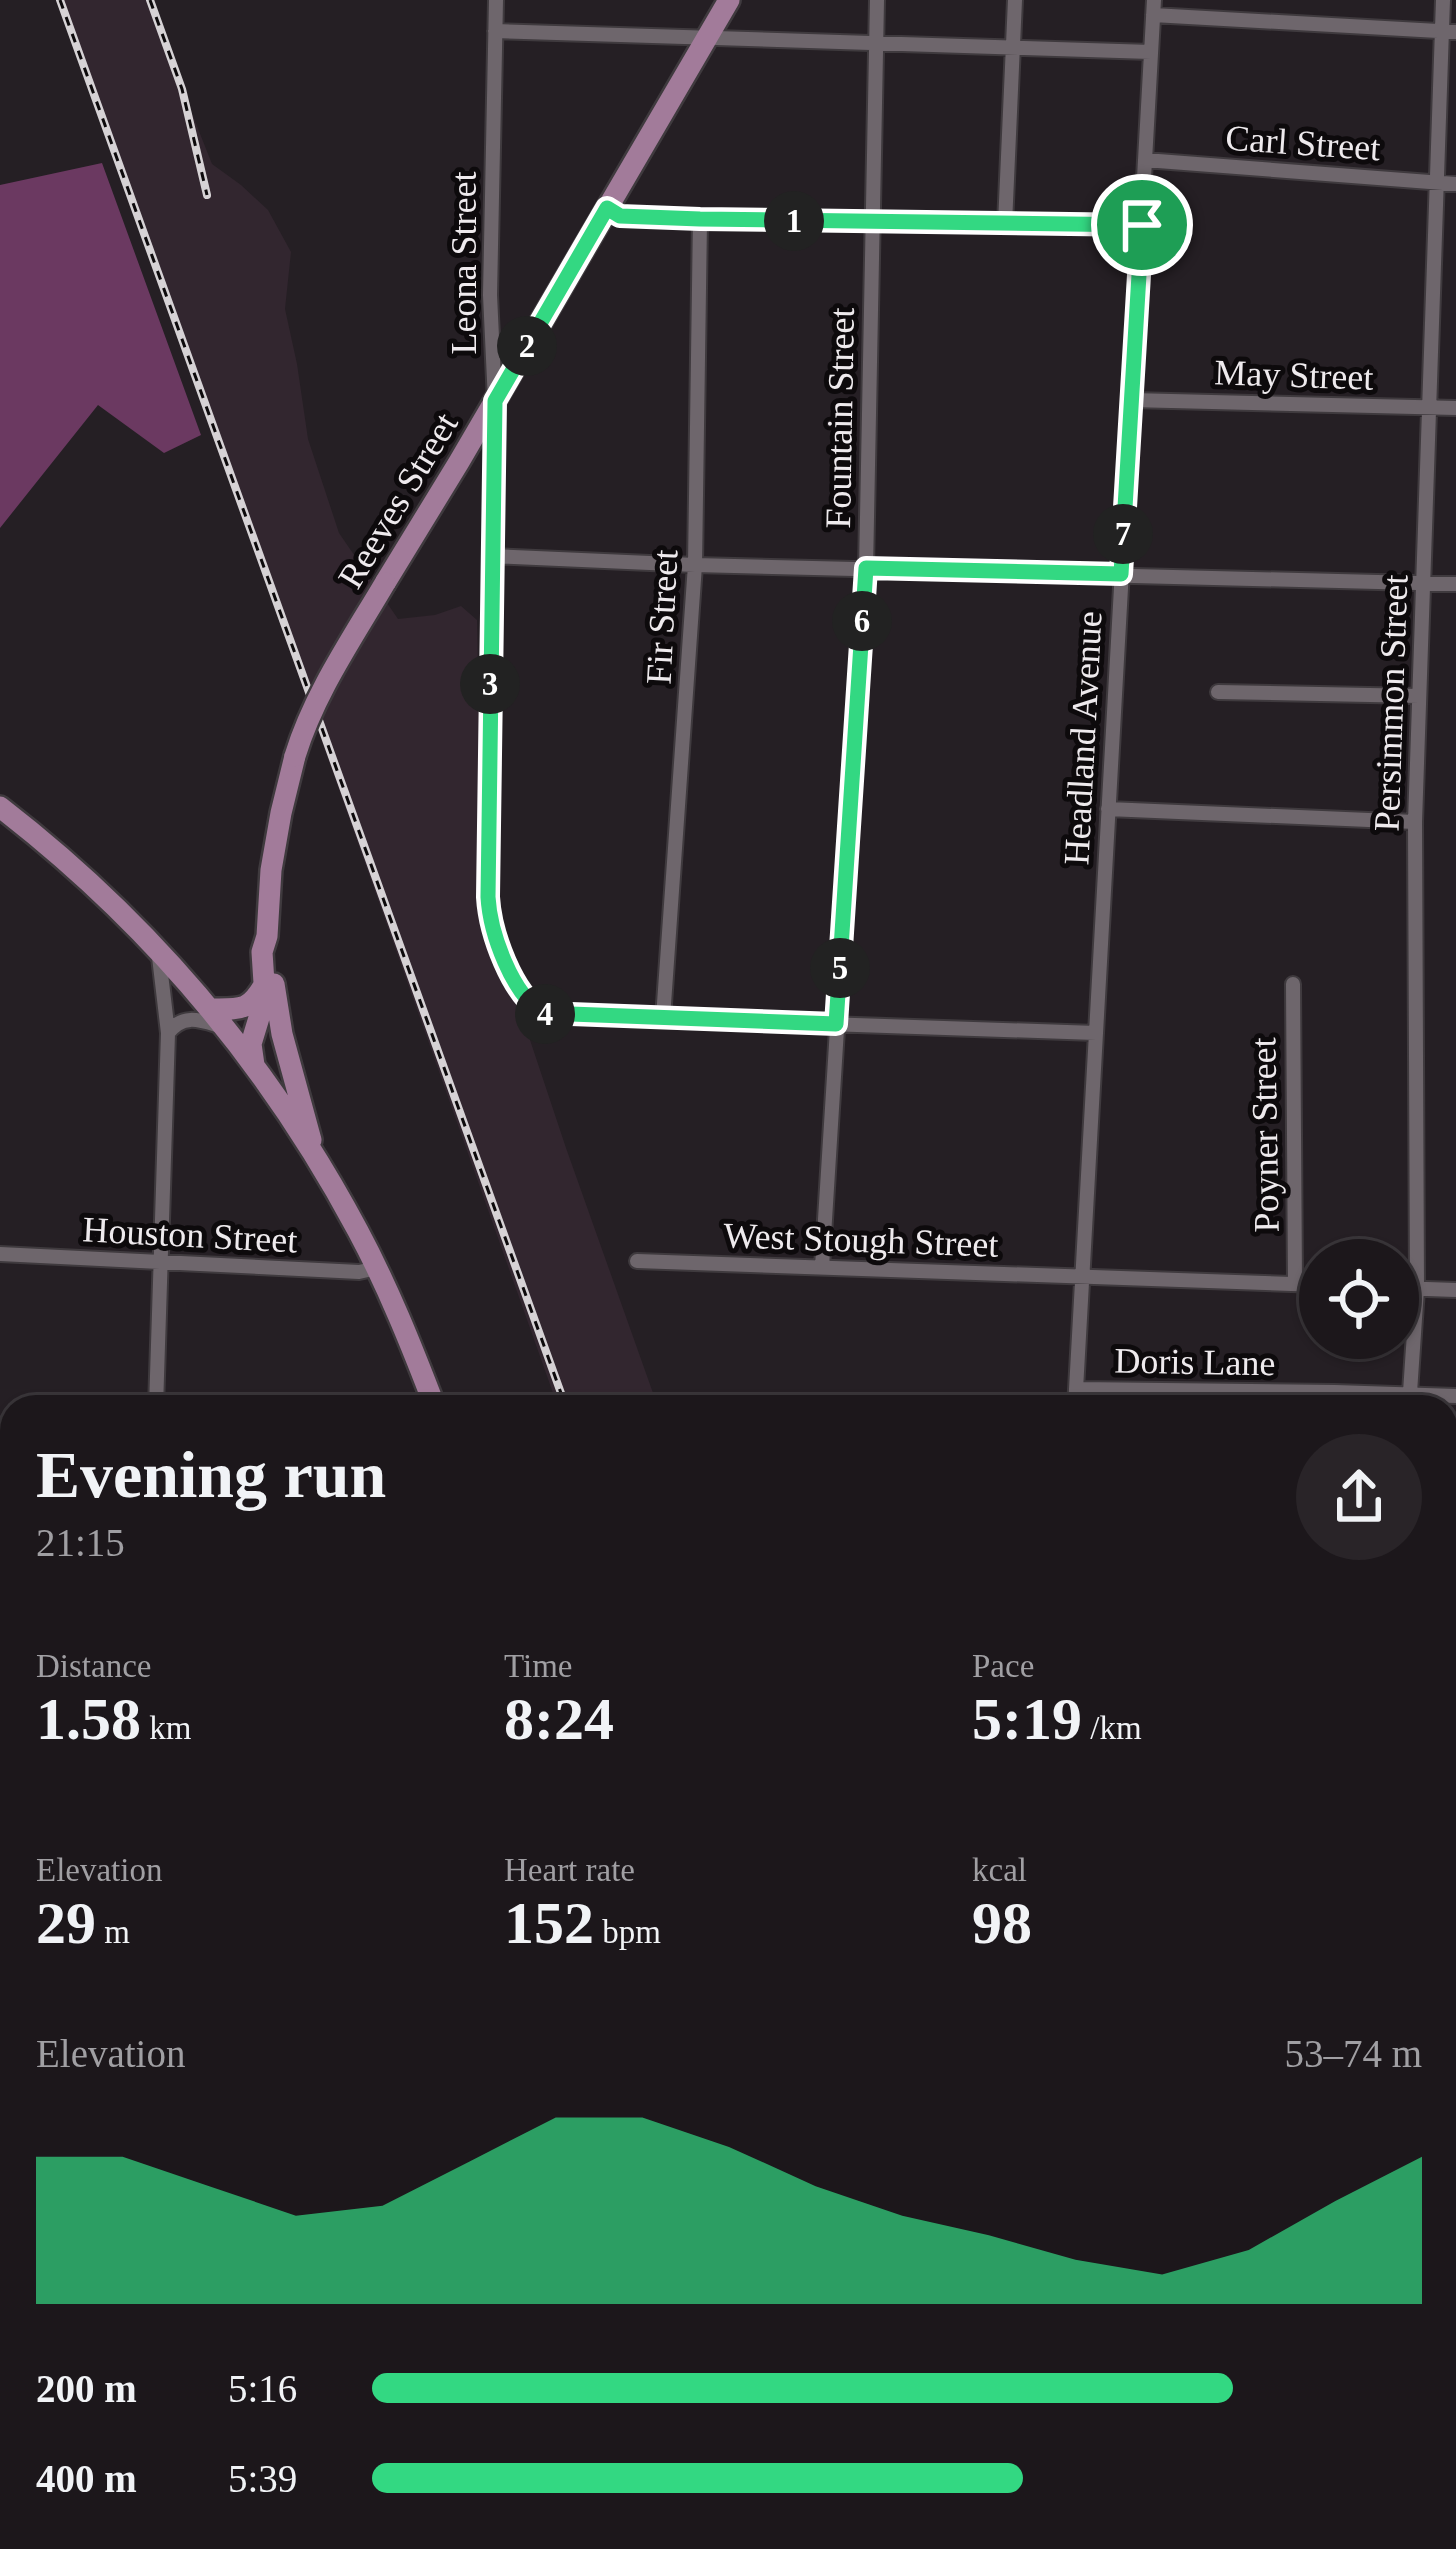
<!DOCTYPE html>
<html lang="en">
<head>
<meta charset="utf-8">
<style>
	:root { --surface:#1c171b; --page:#292428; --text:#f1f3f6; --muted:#a09fa3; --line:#3a363a; --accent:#33d882 }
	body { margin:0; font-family:"Times New Roman",serif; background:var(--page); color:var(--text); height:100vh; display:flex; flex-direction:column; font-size:45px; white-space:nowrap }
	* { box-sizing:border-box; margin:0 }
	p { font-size:39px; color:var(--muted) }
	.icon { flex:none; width:66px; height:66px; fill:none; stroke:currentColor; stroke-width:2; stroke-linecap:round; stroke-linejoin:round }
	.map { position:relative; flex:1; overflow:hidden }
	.side { position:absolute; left:0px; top:1395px; width:1458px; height:1155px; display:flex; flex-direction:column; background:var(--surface); border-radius:36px 36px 0 0; box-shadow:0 3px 9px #0004,0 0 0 3px var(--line) }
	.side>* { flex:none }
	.controls { position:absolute; left:1299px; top:1239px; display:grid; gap:24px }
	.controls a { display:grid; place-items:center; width:120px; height:120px; border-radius:50%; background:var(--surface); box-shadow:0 3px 9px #0004,0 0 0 3px var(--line); font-size:60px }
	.pin { position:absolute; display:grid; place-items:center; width:102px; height:102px; color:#fff; margin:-51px; border:6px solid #fff; border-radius:50%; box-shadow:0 3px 12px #0007 }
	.km { position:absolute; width:60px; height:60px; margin:-30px; border-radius:50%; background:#222; color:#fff; font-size:33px; line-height:60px; text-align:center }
	.round { display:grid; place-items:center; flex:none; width:126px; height:126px; border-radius:63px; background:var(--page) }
	.headline { display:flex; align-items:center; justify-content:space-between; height:204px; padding:0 36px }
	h1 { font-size:66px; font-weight:600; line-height:90px }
	.metrics { display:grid; grid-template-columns:repeat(3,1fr); gap:18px; height:204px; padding:12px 36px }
	.metrics div { display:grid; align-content:center }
	.metrics b { font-size:60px; font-weight:600 }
	.metrics small { font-size:33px; font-weight:400 }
	.metrics p { font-size:33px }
	.chart { height:336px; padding:24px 36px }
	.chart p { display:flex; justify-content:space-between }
	.chart svg { width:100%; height:216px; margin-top:12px; fill:var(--accent); opacity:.7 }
	ul { padding:0 36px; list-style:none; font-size:39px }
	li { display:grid; grid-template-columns:192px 144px 1fr; align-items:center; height:90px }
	li i { height:30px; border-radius:15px; background:var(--accent) }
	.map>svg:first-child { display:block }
</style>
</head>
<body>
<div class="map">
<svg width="1456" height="2549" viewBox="0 0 1456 2549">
	<rect width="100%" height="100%" fill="#251f24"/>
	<path fill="#32262f" d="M59,0H147L212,164L241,185L268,210L291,252L285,309L297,364L308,439L339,533L398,619L435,615L461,606L477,620L482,875L486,927L523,1010L527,1031L566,1148L658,1407H558Z"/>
	<path fill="#6b3961" d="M102,163L201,435L164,453L98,405L0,528V185Z"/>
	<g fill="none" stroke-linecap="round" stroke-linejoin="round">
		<path stroke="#270021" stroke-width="3" d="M0,1546H12"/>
		<defs>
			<path id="minor" d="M496,0L490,295L495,401L488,897C490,922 508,977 523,997C532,1008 542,1013 556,1015L1096,1033
				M1153,15L1456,32
				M495,31L1151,52
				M1145,160L1456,184
				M607,208L620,216L700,219L1141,225
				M1005,224L1015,0
				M1131,400L1456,408
				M491,556L695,565L1456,584
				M1218,692L1419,696
				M1108,809L1415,822
				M1293,984L1295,1284
				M663,1018L695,565L700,219
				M168,1033C184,1012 202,1021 223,1027
				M0,1254L359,1272L377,1268
				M637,1261L1320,1285
				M822,1267L866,569L877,0
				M1398,1288L1456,1290
				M1076,1389L1335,1392L1456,1396
				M156,1407L168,1033L159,957
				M1075,1407L1154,0
				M1409,1407L1417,1289L1415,822L1443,0
				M0,1472H12
				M1446,1504H1456
				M0,1646H12
				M1446,1721L1456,1722
				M0,1796L12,1797
				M1446,2006H1456
				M0,2086H12
				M1446,2180H1456
				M0,2215L12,2216
				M1446,2265L1456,2266
				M0,2429L12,2430
				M1446,2482L1456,2483
				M975,2538L976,2549
				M1123,2538L1124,2549
				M1342,2538L1343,2549
				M42,2549V2538
				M239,2549L240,2538
				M466,2549L467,2538"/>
			<path id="tertiary" d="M0,1956H12"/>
			<path id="primary" d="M385,583L459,462L729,0
				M0,807C149,922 269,1064 358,1231C388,1287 412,1347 435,1407
				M274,984L282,1034L311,1140
				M212,1009C241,1009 249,1011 264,985
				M254,1065L251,1044L265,998L262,952L267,936L271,870L281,813L295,756
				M751,2538L752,2549"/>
		</defs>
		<use href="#minor" stroke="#3f3a3e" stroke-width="18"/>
		<use href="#tertiary" stroke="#3f3a3e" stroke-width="21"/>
		<use href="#primary" stroke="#3f3a3e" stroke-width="26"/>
		<use href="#minor" stroke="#6e666c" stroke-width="14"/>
		<use href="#tertiary" stroke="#6e666c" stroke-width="16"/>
		<use href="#primary" stroke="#a27b9a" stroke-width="21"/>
		<defs>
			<path id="rail" d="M60,0L566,1407
				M150,0L182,89L207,195
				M1446,2225H1456"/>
		</defs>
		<use href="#rail" stroke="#d6d2d5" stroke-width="8"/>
		<use href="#rail" stroke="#0d0a0c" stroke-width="3" stroke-dasharray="9" stroke-linecap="butt"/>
		<defs>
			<path id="primary-bridge" d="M295,756C314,694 352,639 385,583"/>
		</defs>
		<use href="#primary-bridge" stroke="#3f3a3e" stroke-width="26" stroke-linecap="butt"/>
		<use href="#primary-bridge" stroke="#a27b9a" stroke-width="21"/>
	</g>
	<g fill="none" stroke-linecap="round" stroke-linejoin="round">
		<defs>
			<path id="route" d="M607,208L620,216L700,219L1142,225L1121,574L866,568L836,1024L544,1013C512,996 490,932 488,897L495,401Z"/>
		</defs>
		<use href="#route" stroke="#fff" stroke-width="24"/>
		<use href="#route" stroke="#33d882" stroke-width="15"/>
	</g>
	<g text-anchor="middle" stroke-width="10" stroke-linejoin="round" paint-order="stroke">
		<g font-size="36" fill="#eeeaed" stroke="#0d0a0c">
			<text transform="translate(1303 142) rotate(4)" y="13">Carl Street</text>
			<text transform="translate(463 263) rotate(-90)" y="13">Leona Street</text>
			<text transform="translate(1294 374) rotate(2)" y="13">May Street</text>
			<text transform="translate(839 418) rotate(-89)" y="13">Fountain Street</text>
			<text transform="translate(397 500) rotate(-59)" y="13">Reeves Street</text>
			<text transform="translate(661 617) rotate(-87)" y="13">Fir Street</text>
			<text transform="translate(1390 703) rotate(-88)" y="13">Persimmon Street</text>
			<text transform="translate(1082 738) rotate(-87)" y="13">Headland Avenue</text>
			<text transform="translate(1264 1135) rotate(-91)" y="13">Poyner Street</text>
			<text transform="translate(190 1234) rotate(3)" y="13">Houston Street</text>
			<text transform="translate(861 1239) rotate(2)" y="13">West Stough Street</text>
			<text transform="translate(1195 1361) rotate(1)" y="13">Doris Lane</text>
		</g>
	</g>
</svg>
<div class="controls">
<a><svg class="icon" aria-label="locate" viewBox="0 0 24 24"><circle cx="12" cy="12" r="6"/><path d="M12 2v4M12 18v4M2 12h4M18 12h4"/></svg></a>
</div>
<div class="pin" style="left:1142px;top:225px;background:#1e9e55"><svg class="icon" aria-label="arrive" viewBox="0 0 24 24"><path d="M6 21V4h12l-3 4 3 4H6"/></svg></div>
<b class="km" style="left:794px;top:221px">1</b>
<b class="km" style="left:527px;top:346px">2</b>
<b class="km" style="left:490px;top:684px">3</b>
<b class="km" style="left:545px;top:1014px">4</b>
<b class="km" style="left:840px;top:968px">5</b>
<b class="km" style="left:862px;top:621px">6</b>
<b class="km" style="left:1123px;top:534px">7</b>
<section class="side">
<div class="headline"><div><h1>Evening run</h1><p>21:15</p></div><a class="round"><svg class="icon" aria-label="share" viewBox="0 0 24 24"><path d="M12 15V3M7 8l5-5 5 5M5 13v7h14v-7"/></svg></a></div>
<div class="metrics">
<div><p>Distance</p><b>1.58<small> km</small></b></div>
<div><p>Time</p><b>8:24</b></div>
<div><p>Pace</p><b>5:19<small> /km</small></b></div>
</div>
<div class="metrics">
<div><p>Elevation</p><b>29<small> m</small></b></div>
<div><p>Heart rate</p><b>152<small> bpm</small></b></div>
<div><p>kcal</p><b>98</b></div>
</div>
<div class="chart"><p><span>Elevation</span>53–74 m</p>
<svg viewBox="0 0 160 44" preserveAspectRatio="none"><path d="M0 44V14L10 14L20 20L30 26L40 24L50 15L60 6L70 6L80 12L90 20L100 26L110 30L120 35L130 38L140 33L150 23L160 14V44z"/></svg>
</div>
<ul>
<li><b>200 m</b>5:16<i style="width:82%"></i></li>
<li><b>400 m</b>5:39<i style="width:62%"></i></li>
</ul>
</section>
</div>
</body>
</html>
